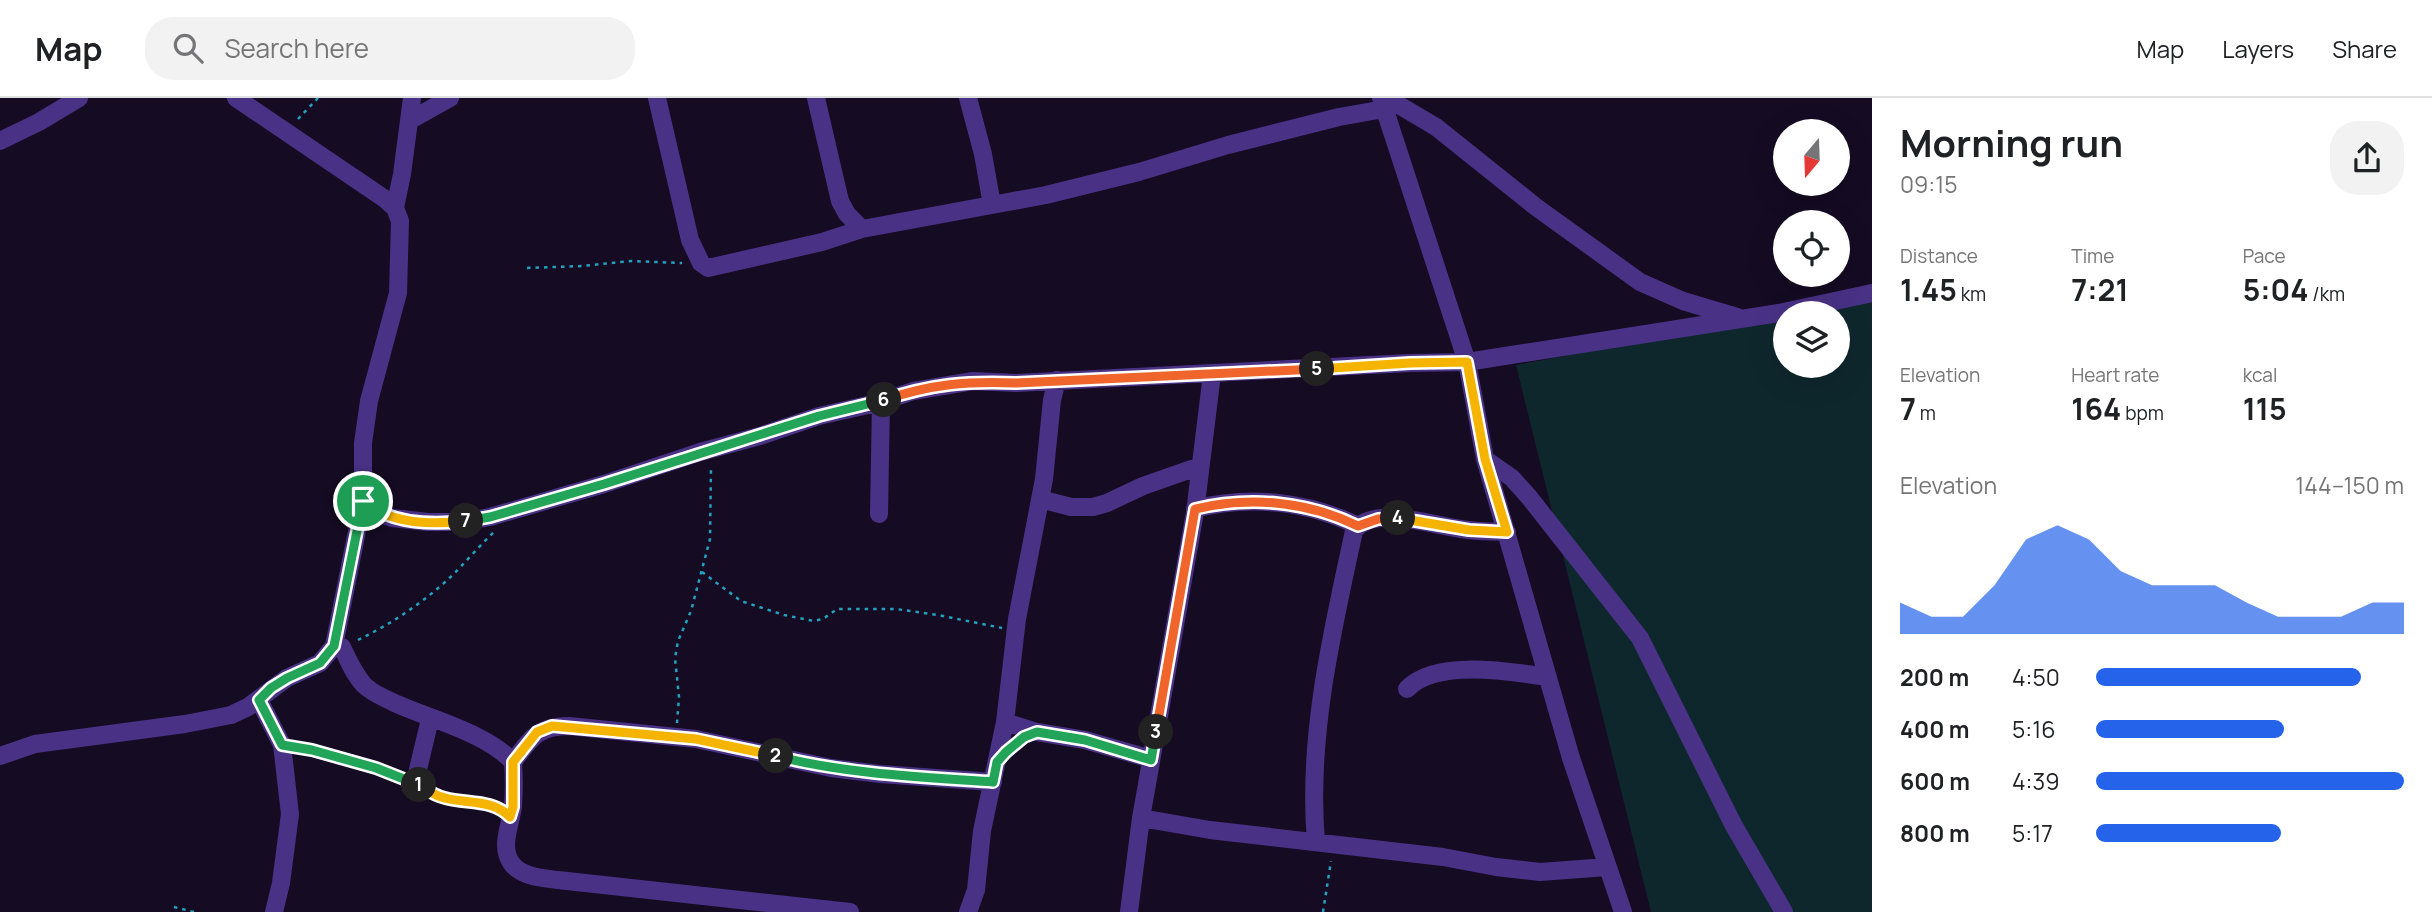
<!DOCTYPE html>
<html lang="en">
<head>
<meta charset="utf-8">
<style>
	:root { --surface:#fff; --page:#f2f2f2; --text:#202124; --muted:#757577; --line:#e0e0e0; --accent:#2563eb }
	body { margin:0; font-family:Manrope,sans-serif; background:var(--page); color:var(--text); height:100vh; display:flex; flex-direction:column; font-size:26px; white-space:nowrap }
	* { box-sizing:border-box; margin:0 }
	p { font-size:23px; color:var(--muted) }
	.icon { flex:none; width:38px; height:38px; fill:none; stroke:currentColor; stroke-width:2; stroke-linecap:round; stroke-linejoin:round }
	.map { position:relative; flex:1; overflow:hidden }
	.panel { display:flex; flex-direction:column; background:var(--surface); width:560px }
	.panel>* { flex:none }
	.needle { width:46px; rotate:199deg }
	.buttons { position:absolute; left:1773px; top:21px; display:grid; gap:14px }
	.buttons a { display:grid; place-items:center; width:77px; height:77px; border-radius:50%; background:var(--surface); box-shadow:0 7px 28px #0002; font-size:35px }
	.pin { position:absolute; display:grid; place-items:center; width:60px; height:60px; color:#fff; margin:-30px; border:4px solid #fff; border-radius:50%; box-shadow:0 2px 7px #0007 }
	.km { position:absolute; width:35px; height:35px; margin:-18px; border-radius:50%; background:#222; color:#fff; font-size:19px; line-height:35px; text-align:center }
	.round { display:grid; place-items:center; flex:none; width:74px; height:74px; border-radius:28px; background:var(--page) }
	.summary { display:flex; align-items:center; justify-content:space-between; height:119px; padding:0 28px }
	h1 { font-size:38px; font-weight:700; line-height:52px }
	.figures { display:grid; grid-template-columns:repeat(3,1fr); gap:10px; height:119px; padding:7px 28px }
	.figures div { display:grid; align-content:center }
	.figures b { font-size:30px; font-weight:700 }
	.figures small { font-size:19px; font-weight:400 }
	.figures p { font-size:19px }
	.chart { height:196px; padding:14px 28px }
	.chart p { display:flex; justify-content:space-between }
	.chart svg { width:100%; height:126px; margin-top:7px; fill:var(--accent); opacity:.7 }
	ul { padding:0 28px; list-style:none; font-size:23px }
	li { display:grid; grid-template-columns:112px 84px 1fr; align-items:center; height:52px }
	li i { height:18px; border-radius:9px; background:var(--accent) }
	header { display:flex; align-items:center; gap:42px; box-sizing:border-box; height:98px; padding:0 35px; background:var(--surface); border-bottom:2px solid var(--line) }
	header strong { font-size:33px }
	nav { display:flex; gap:38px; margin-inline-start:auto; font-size:24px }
	.search { width:490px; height:63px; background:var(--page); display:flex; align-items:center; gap:18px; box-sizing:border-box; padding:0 24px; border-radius:28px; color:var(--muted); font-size:26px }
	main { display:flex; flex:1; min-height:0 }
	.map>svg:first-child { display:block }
</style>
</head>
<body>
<header>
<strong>Map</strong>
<div class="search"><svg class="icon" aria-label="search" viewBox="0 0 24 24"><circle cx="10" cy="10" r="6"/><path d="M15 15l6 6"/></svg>Search here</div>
<nav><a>Map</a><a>Layers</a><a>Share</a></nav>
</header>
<main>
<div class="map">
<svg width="1872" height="814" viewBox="0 0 1872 814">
	<rect width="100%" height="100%" fill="#150b23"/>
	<path fill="#0e272d" d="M1872,200V814H1651L1516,267L1785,217V268H1838V215H1792Z"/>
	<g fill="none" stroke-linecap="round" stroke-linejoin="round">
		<path stroke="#22a2be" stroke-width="2.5" stroke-dasharray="3.5 5" stroke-linecap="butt" d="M298,21L318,0
			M527,170L582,168L631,163L682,165
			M702,474L741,503L784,517L814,523L823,521L837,511H896L938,517L1002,530
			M358,542C389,527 418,508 444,485C462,469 477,450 494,434
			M677,625L679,599L675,560L678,543L691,513L710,441L711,368
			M299,650L376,670L400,680
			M428,693L440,699L496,709
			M174,809L194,814
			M1323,814L1331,763"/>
		<path stroke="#493286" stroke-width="18" d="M236,0L385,101L395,110L400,123L398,195L369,303L363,345V403L376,414L392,420L428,424H463L490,419L604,386L700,354L760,338L819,318L881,304L913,293L973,283L1016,285L1410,265L1467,264L1779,215L1872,195
			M657,0L690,142L701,165L708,170L822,144L862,131L1046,97L1139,74L1228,47L1339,19L1384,11
			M816,0L840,103L847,116L862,131
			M968,0L983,56L992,107
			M1381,0L1467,264L1485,361L1571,660L1623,814
			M1387,0L1436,29L1536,109L1640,184L1683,203L1737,219
			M409,23L450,0
			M0,43L39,24L79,0
			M395,110L402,76L412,0
			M1485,361L1512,380L1529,399L1640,540L1734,728L1784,814
			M1040,401L1071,409H1093L1107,405L1143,388L1200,368
			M1195,411C1249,397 1308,403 1358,428
			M879,416L881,304
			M342,549C348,562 354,576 364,587C372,595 386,601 397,606C433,622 486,635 513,664C514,678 514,694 513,708C511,726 499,749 512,766C522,779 543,780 558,782L850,814
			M1407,591C1435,561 1509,573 1547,579
			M259,602L282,647L290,716L281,785L274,814
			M1005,624L1037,634L1085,642L1151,661
			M0,658L35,646L185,626L231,617L248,609L287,580L320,565L334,548L363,403
			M513,664C531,640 538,628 569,628L696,641L831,670L880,676L993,684
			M415,684L430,621
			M1141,720L1210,732L1443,759L1496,769L1540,774L1607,769
			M1316,744C1307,640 1332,534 1354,433C1374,405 1440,430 1469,432C1481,434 1494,433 1507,434
			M968,814L976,792L982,733L1005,624L1017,521L1044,381L1052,302L1057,282
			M1129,814L1141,720L1195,414L1212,276"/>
	</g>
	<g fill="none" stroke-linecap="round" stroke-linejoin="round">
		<defs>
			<path id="split-1" d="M363,403L334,548L320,565L287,580L271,590L259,602L282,647L312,652L376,670L419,687"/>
			<path id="split-2" d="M419,687C427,692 435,698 445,700C467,706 493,701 510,719L513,709V664L537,634L552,628L696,641L776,658"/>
			<path id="split-3" d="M776,658C847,676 920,679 993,684L997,664L1006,654L1024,639L1037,634L1085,642L1151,662L1156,634"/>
			<path id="split-4" d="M1156,634L1195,411C1249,398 1307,403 1358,428L1378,421L1398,420"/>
			<path id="split-5" d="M1317,271L1410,265L1467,264L1485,361L1507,434L1469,432L1398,420"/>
			<path id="split-6" d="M884,302C932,286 966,283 1016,285L1317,271"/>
			<path id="split-7" d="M466,423L490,419L604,386L819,318L884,302"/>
			<path id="split-8" d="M363,403C390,426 432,427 466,423"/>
		</defs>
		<use href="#split-1" stroke="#fff" stroke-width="14"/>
		<use href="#split-2" stroke="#fff" stroke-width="14"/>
		<use href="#split-3" stroke="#fff" stroke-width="14"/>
		<use href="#split-4" stroke="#fff" stroke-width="14"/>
		<use href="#split-5" stroke="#fff" stroke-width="14"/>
		<use href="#split-6" stroke="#fff" stroke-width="14"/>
		<use href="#split-7" stroke="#fff" stroke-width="14"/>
		<use href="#split-8" stroke="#fff" stroke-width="14"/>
		<use href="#split-1" stroke="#22a559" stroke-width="9"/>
		<use href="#split-2" stroke="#f5b400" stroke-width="9"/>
		<use href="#split-3" stroke="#22a559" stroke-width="9"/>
		<use href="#split-4" stroke="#f0652b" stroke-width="9"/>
		<use href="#split-5" stroke="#f5b400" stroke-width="9"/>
		<use href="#split-6" stroke="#f0652b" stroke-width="9"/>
		<use href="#split-7" stroke="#22a559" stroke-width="9"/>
		<use href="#split-8" stroke="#f5b400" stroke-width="9"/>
	</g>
</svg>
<div class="buttons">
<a><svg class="needle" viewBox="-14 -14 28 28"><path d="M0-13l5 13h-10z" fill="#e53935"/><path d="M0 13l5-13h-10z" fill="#757577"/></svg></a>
<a><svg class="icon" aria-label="locate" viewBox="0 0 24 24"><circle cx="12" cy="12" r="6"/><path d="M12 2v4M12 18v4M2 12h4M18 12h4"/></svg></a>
<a><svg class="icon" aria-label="layers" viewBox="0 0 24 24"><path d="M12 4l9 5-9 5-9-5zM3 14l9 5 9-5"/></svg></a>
</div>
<div class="pin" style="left:363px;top:403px;background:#1e9e55"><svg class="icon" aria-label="arrive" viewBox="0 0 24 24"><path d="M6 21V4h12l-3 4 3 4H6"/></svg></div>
<b class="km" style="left:419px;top:687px">1</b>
<b class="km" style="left:776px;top:658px">2</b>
<b class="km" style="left:1156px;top:634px">3</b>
<b class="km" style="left:1398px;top:420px">4</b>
<b class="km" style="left:1317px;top:271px">5</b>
<b class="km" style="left:884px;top:302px">6</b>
<b class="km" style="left:466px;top:423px">7</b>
</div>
<section class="panel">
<div class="summary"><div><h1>Morning run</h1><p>09:15</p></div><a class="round"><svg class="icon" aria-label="share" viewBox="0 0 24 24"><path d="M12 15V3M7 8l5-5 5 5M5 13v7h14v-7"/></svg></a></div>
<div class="figures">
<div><p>Distance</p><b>1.45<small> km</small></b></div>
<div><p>Time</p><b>7:21</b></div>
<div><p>Pace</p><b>5:04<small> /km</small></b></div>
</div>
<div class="figures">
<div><p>Elevation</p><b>7<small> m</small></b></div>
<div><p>Heart rate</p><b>164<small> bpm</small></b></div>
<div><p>kcal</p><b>115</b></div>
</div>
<div class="chart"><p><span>Elevation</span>144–150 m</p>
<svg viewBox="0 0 160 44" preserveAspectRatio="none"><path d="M0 44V33L10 38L20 38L30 27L40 11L50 6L60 11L70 22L80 27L90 27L100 27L110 33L120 38L130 38L140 38L150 33L160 33V44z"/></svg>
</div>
<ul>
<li><b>200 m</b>4:50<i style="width:86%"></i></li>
<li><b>400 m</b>5:16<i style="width:61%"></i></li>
<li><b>600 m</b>4:39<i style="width:100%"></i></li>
<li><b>800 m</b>5:17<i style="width:60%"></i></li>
</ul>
</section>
</main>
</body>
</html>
